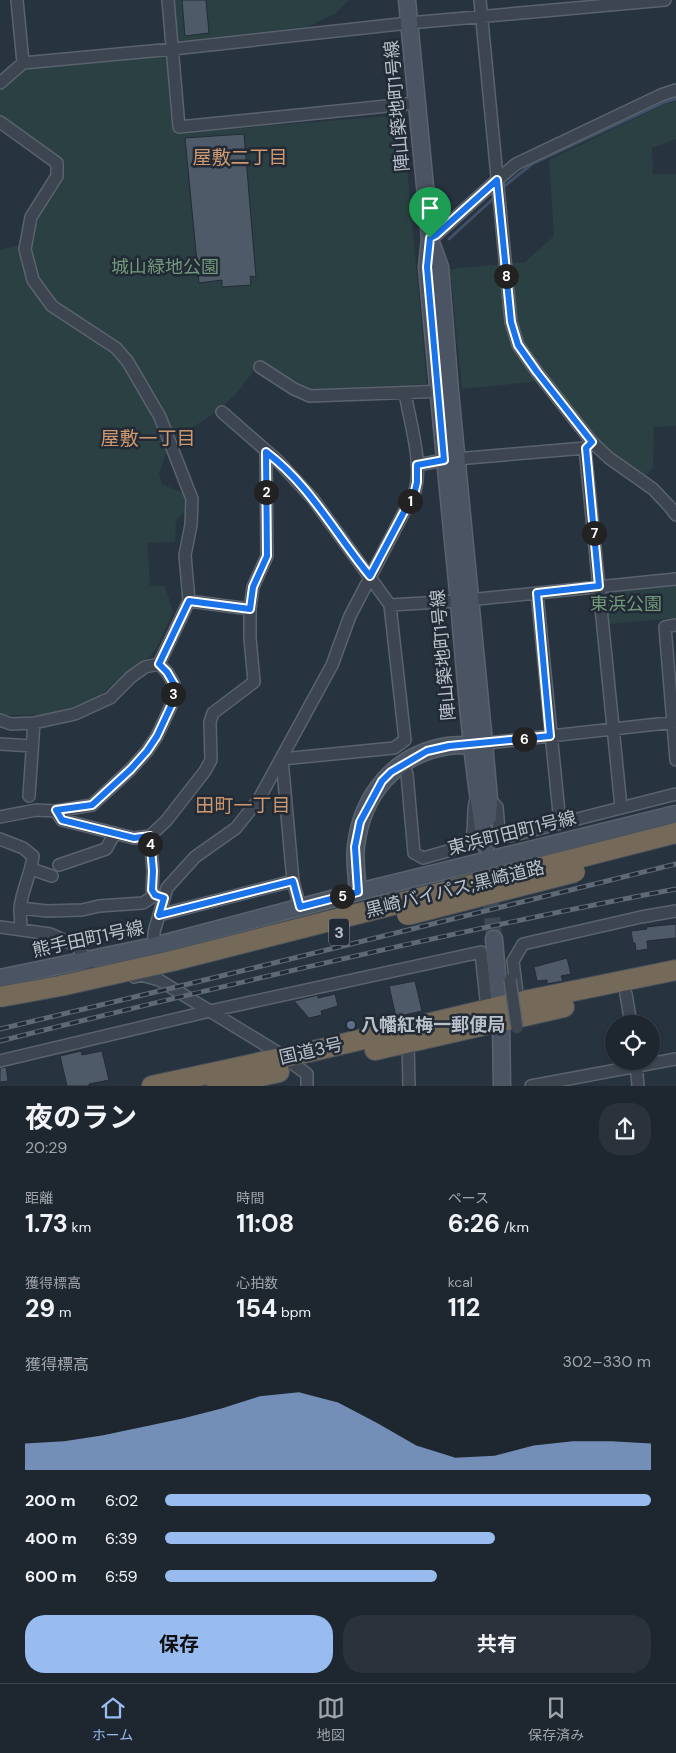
<!DOCTYPE html>
<html lang="ja">
<head>
<meta charset="utf-8">
<style>
	:root { --surface:#1e2630; --page:#2b323c; --text:#f1f3f6; --muted:#a1a5ab; --line:#3c434c; --accent:#98bbf0 }
	body { margin:0; font-family:"DM Sans","Noto Sans JP",sans-serif; background:var(--page); color:var(--text); height:100vh; display:flex; flex-direction:column; font-size:19px; white-space:nowrap }
	* { box-sizing:border-box; margin:0 }
	p { font-size:16px; color:var(--muted) }
	.icon { flex:none; width:28px; height:28px; fill:none; stroke:currentColor; stroke-width:2; stroke-linecap:round; stroke-linejoin:round }
	.map { position:relative; height:1086px; overflow:hidden }
	.details { display:flex; flex-direction:column; background:var(--surface); flex:1 }
	.details>* { flex:none }
	.fabs { position:absolute; left:605px; top:1015px; display:grid; gap:10px }
	.fabs a { display:grid; place-items:center; width:55px; height:55px; border-radius:50%; background:var(--surface); box-shadow:0 1px 4px #0004,0 0 0 1px var(--line); font-size:25px }
	.pin { position:absolute; display:grid; place-items:center; width:42px; height:42px; color:#fff; margin:-51px -21px; border-radius:50% 50% 50% 0; rotate:-45deg; box-shadow:0 0 5px #0007 }
	.pin .icon { rotate:45deg }
	.km { position:absolute; width:25px; height:25px; margin:-12px; border-radius:50%; background:#222; color:#fff; font-size:14px; line-height:25px; text-align:center }
	.round { display:grid; place-items:center; flex:none; width:52px; height:52px; border-radius:20px; background:var(--page) }
	.head { display:flex; align-items:center; justify-content:space-between; height:85px; padding:0 25px }
	h1 { font-size:28px; font-weight:700; line-height:38px }
	.stats { display:grid; grid-template-columns:repeat(3,1fr); gap:8px; height:85px; padding:5px 25px }
	.stats div { display:grid; align-content:center }
	.stats b { font-size:25px; font-weight:700 }
	.stats small { font-size:14px; font-weight:400 }
	.stats p { font-size:14px }
	.chart { height:140px; padding:10px 25px }
	.chart p { display:flex; justify-content:space-between }
	.chart svg { width:100%; height:90px; margin-top:5px; fill:var(--accent); opacity:.7 }
	.action { display:flex; gap:10px; margin-top:auto; padding:10px 25px }
	.action a { flex:1; height:58px; border-radius:20px; background:var(--accent); color:#111; font-size:20px; font-weight:700; line-height:58px; text-align:center }
	.action a+a { background:var(--page); color:var(--text) }
	ul { padding:0 25px; list-style:none; font-size:16px }
	li { display:grid; grid-template-columns:80px 60px 1fr; align-items:center; height:38px }
	li i { height:12px; border-radius:6px; background:var(--accent) }
	.tab-bar { display:flex; justify-content:space-around; align-items:center; height:70px; border-top:1px solid var(--line); background:var(--surface); font-size:14px; color:var(--muted) }
	.tab-bar a { display:grid; justify-items:center; gap:2px }
	.tab-bar .current { color:var(--accent) }
	.map>svg:first-child { display:block }
</style>
</head>
<body>
<div class="map">
<svg width="676" height="1086" viewBox="0 0 676 1086">
	<rect width="100%" height="100%" fill="#283340"/>
	<path fill="#2b4042" d="M174,0H349L336,13L307,27L178,41Z
		M164,53L169,57L176,133L402,115L427,384L311,389L259,364L235,395L218,411L170,442L159,473L162,484L186,494L187,510L176,520L175,542L147,543L150,585L165,586L173,612L156,649L146,661L122,677L92,702L40,715H0V250L19,245L63,177L60,159L0,117V88L25,67Z
		M676,102V139L652,148L653,174H676V426L654,427L653,468L645,476L612,454L596,438L551,380L462,389L450,269L525,262L554,236L549,160L665,104Z
		M676,582V618L609,624L605,587Z"/>
	<g fill="none" stroke-linecap="round" stroke-linejoin="round">
		<path stroke="#405067" stroke-width="3" d="M502,188L532,164L665,102L676,99
			M449,239L495,197"/>
	</g>
	<path fill="#4f5a68" stroke="#232c37" d="M182,0H206L209,33L185,36Z
		M244,134L256,277L250,276L251,285L222,287V280L199,283L185,138Z
		M676,924V938L647,941L648,949L636,951L635,943H633L631,931L647,929L646,927Z
		M567,958L571,974L561,976L563,981L547,984V980L537,981L534,967Z
		M415,981L422,1011L396,1017L389,986Z
		M335,994L338,1006L321,1011L322,1015L309,1018L294,1001L318,995V998Z
		M81,1051L82,1055L102,1051L109,1080L89,1084V1086H67L60,1056Z
		M6,1067L8,1081L0,1082V1068Z"/>
	<g fill="none" stroke-linecap="round" stroke-linejoin="round">
		<path stroke="#3e4855" stroke-width="16" stroke-dasharray="16 8" stroke-linecap="butt" d="M486,846L494,939"/>
		<defs>
			<path id="street" d="M17,0L23,63
				M168,0L179,127L417,103
				M480,0L511,322L518,345L537,372L592,442L609,458L653,489L670,507L676,515
				M0,83L23,63L173,49L409,23L665,0
				M0,122L57,163V176L31,217L25,249L33,280L52,306L116,348L128,362L160,417L192,499L191,525L185,555L189,601L159,664
				M430,238L436,235L497,180L516,164L661,95L676,90
				M260,367L294,389L310,396L446,391
				M222,412L278,461L313,499L390,605L405,740L394,748L282,759L293,881L300,907
				M585,448L621,807
				M417,465L444,460L585,448L591,443
				M537,593L560,823
				M189,601L250,609
				M390,605L458,601L676,579
				M676,625L665,627L676,760
				M0,720L11,724L34,723L75,714L110,698L131,677L145,667L159,664
				M0,744L32,746
				M479,744L676,722
				M402,764L407,774L414,853L423,858L469,845C477,831 471,814 476,799
				M29,796L34,723
				M489,799L497,807L499,831L510,836L676,794
				M56,811L62,820L134,838L150,836
				M0,817L36,810L56,811L92,805L131,769L147,751L157,736L171,706L174,684L167,672L159,664
				M0,839L23,848L33,856C31,874 22,890 20,908C20,915 21,922 21,929
				M59,865L106,849L115,833
				M31,869L52,876
				M164,898L155,895L152,890L153,871L150,836L166,821L205,771L211,760L210,722L213,713L254,682L250,638V609L253,587L267,556L266,452
				M20,908L47,911L82,910L99,906L143,903L155,895
				M159,915L293,881
				M0,927L50,934L77,946L89,965
				M154,946V932L167,888L195,857L236,828L259,799L332,665L350,616L415,491C423,463 410,423 405,393
				M134,977L141,975L159,980L277,1052L307,1074V1086
				M517,993L513,961L523,944L641,917L676,911
				M626,994L631,1024
				M408,1043L409,1086
				M0,1061L210,1011L481,952L487,1009
				M636,1061L638,1086
				M531,1086L676,1059"/>
			<path id="secondary" d="M407,0L430,238L427,267C437,379 448,490 459,602C466,684 472,765 486,846
				M432,245L440,267L450,391L484,743L489,799L488,817
				M358,892C357,877 354,861 356,846C362,794 396,754 448,746C456,745 464,745 472,745
				M494,939L501,1021L502,1086
				M0,978L154,946L358,892L676,814"/>
			<path id="highway" d="M375,1050L564,1007
				M152,1086L313,1051L519,1002L676,970
				M217,1086L279,1072"/>
		</defs>
		<use href="#street" stroke="#5a636d" stroke-width="14"/>
		<use href="#secondary" stroke="#5a636d" stroke-width="19"/>
		<use href="#highway" stroke="#47505a" stroke-width="22"/>
		<use href="#street" stroke="#3c4550" stroke-width="11"/>
		<use href="#secondary" stroke="#4b5462" stroke-width="16"/>
		<use href="#highway" stroke="#756a5a" stroke-width="20"/>
		<defs>
			<path id="rail" d="M0,1029L172,988L676,864
				M0,1041C224,985 449,932 676,889"/>
		</defs>
		<use href="#rail" stroke="#5f6976" stroke-width="5"/>
		<use href="#rail" stroke="#212a35" stroke-width="3" stroke-dasharray="9" stroke-linecap="butt"/>
		<defs>
			<path id="street-bridge" d="M510,980L517,1028"/>
			<path id="highway-bridge" d="M407,915L575,872
				M0,997L60,986L172,961L676,833"/>
		</defs>
		<use href="#street-bridge" stroke="#5a636d" stroke-width="14" stroke-linecap="butt"/>
		<use href="#highway-bridge" stroke="#47505a" stroke-width="22" stroke-linecap="butt"/>
		<use href="#street-bridge" stroke="#3c4550" stroke-width="11"/>
		<use href="#highway-bridge" stroke="#756a5a" stroke-width="20"/>
	</g>
	<g fill="none" stroke-linecap="round" stroke-linejoin="round">
		<defs>
			<path id="route" d="M497,180L511,322L518,345L537,372L592,442L586,448L599,586L537,593L550,736L449,746L427,751L391,772L382,781L360,822L355,847L358,892L300,907L293,881L159,915L164,898L155,895L152,890L153,871L150,836L134,838L62,820L56,810L92,805L131,769L147,751L157,736L171,706L174,684L167,672L159,664L189,601L250,609L253,587L267,556L266,452C310,485 336,535 370,576L415,491L417,482V465L444,460L427,267L430,238L436,235Z"/>
		</defs>
		<use href="#route" stroke="#fff" stroke-width="10"/>
		<use href="#route" stroke="#1a73e8" stroke-width="6"/>
	</g>
	<circle fill="#5c6f8a" stroke="#212a35" stroke-width="2" cx="351" cy="1025" r="5"/>
	<g text-anchor="middle" stroke-width="5" stroke-linejoin="round" paint-order="stroke">
		<rect fill="#212a35" stroke="#8b939d" stroke-width="1" x="329" y="918.5" width="20" height="27" rx="4"/>
		<g font-size="16" font-weight="bold" fill="#b9c0ca">
			<text x="339" y="938">3</text>
		</g>
		<g font-size="18" fill="#b9c0ca" stroke="#212a35">
			<text transform="translate(397 106) rotate(-95)" y="6">陣山築地町1号線</text>
			<text transform="translate(443 655) rotate(-95)" y="6">陣山築地町1号線</text>
			<text transform="translate(512 833) rotate(-14)" y="6">東浜町田町1号線</text>
			<text transform="translate(455 889) rotate(-14)" y="6">黒崎バイパス;黒崎道路</text>
			<text transform="translate(88 939) rotate(-12)" y="6">熊手田町1号線</text>
			<text transform="translate(311 1051) rotate(-13)" y="6">国道3号</text>
		</g>
		<g font-size="18" fill="#72997b" stroke="#212a35">
			<text x="165" y="273">城山緑地公園</text>
			<text x="626" y="610">東浜公園</text>
		</g>
		<g font-size="18" font-weight="bold" fill="#b9c0ca" stroke="#212a35" text-anchor="start">
			<text x="361" y="1031">八幡紅梅一郵便局</text>
		</g>
		<g font-size="19" fill="#ce9870" stroke="#212a35">
			<text x="240" y="164">屋敷二丁目</text>
			<text x="148" y="445">屋敷一丁目</text>
			<text x="243" y="812">田町一丁目</text>
		</g>
	</g>
</svg>
<div class="fabs">
<a><svg class="icon" aria-label="locate" viewBox="0 0 24 24"><circle cx="12" cy="12" r="6"/><path d="M12 2v4M12 18v4M2 12h4M18 12h4"/></svg></a>
</div>
<div class="pin" style="left:430px;top:238px;background:#1e9e55"><svg class="icon" aria-label="arrive" viewBox="0 0 24 24"><path d="M6 21V4h12l-3 4 3 4H6"/></svg></div>
<b class="km" style="left:410px;top:501px">1</b>
<b class="km" style="left:266px;top:492px">2</b>
<b class="km" style="left:173px;top:694px">3</b>
<b class="km" style="left:150px;top:844px">4</b>
<b class="km" style="left:342px;top:896px">5</b>
<b class="km" style="left:524px;top:739px">6</b>
<b class="km" style="left:594px;top:533px">7</b>
<b class="km" style="left:506px;top:276px">8</b>
</div>
<section class="details">
<div class="head"><div><h1>夜のラン</h1><p>20:29</p></div><a class="round"><svg class="icon" aria-label="share" viewBox="0 0 24 24"><path d="M12 15V3M7 8l5-5 5 5M5 13v7h14v-7"/></svg></a></div>
<div class="stats">
<div><p>距離</p><b>1.73<small> km</small></b></div>
<div><p>時間</p><b>11:08</b></div>
<div><p>ペース</p><b>6:26<small> /km</small></b></div>
</div>
<div class="stats">
<div><p>獲得標高</p><b>29<small> m</small></b></div>
<div><p>心拍数</p><b>154<small> bpm</small></b></div>
<div><p>kcal</p><b>112</b></div>
</div>
<div class="chart"><p><span>獲得標高</span>302–330 m</p>
<svg viewBox="0 0 160 44" preserveAspectRatio="none"><path d="M0 44V31L10 30L20 27L30 23L40 19L50 14L60 8L70 6L80 11L90 21L100 32L110 38L120 37L130 32L140 30L150 30L160 31V44z"/></svg>
</div>
<ul>
<li><b>200 m</b>6:02<i style="width:100%"></i></li>
<li><b>400 m</b>6:39<i style="width:68%"></i></li>
<li><b>600 m</b>6:59<i style="width:56%"></i></li>
</ul>
<div class="action"><a>保存</a><a>共有</a></div>
</section>
<nav class="tab-bar">
<a class="current"><svg class="icon" aria-label="home" viewBox="0 0 24 24"><path d="M3 11l9-7 9 7M6 9v11h12V9"/></svg>ホーム</a>
<a><svg class="icon" aria-label="map" viewBox="0 0 24 24"><path d="M3 6l6-2 6 2 6-2v14l-6 2-6-2-6 2zM9 4v14M15 6v14"/></svg>地図</a>
<a><svg class="icon" aria-label="saved" viewBox="0 0 24 24"><path d="M7 4h10v16l-5-4-5 4z"/></svg>保存済み</a>
</nav>
</body>
</html>
